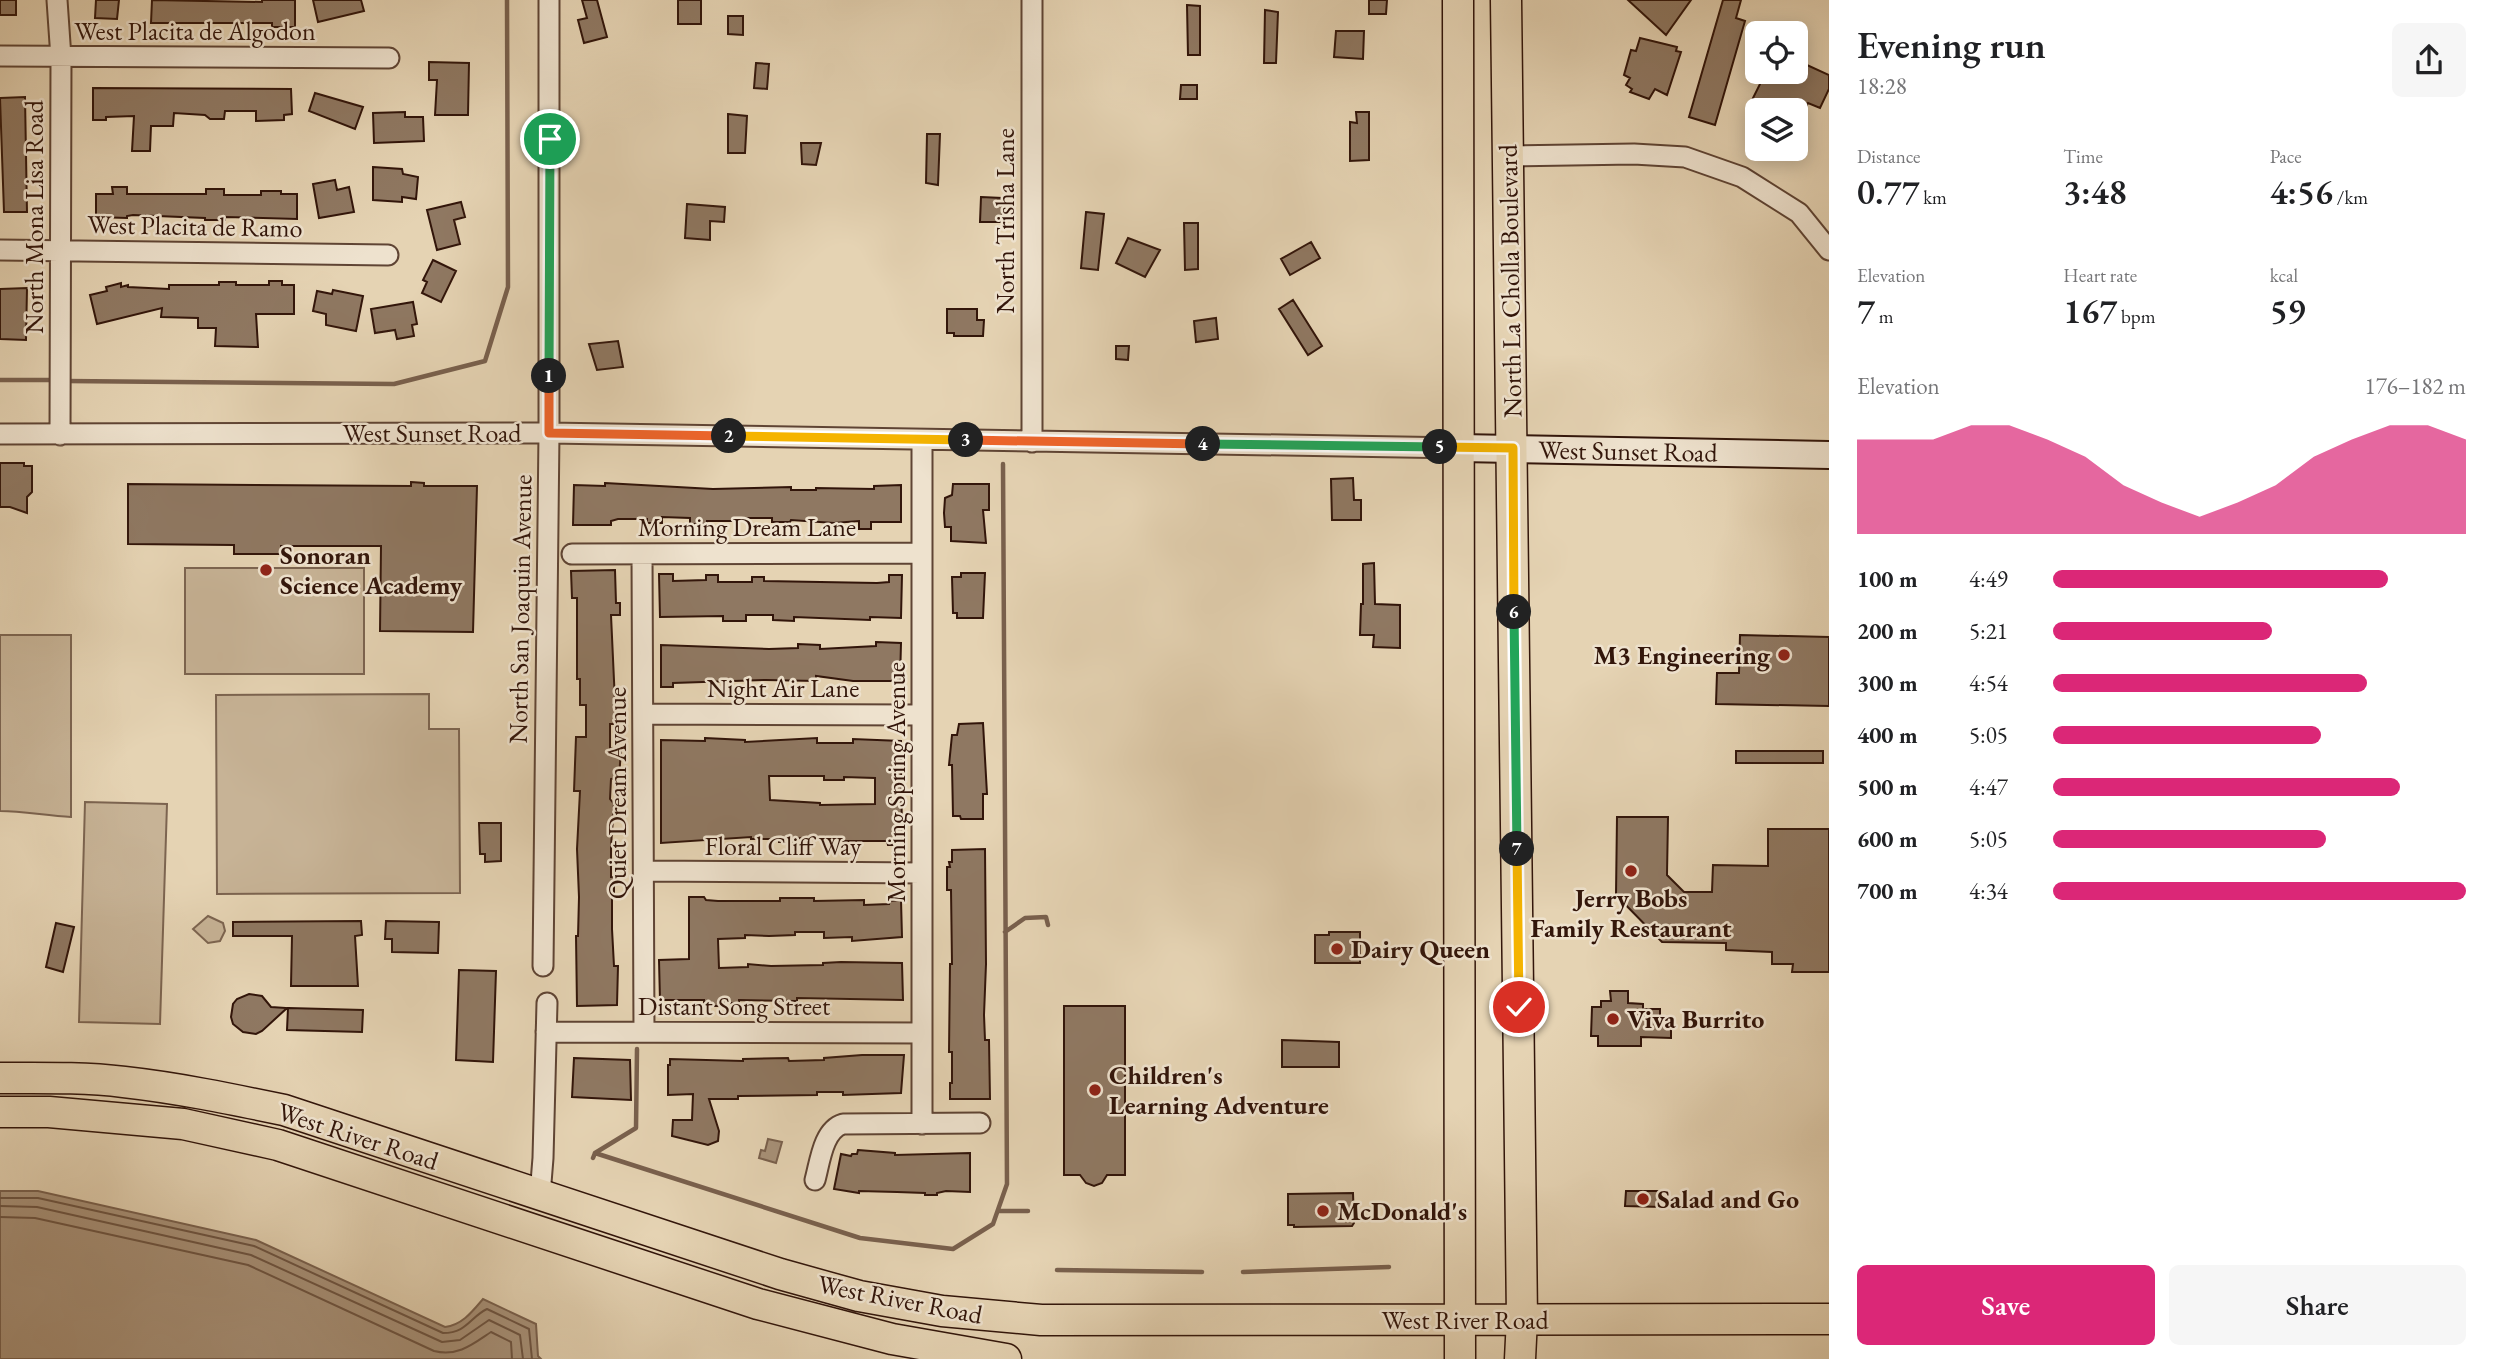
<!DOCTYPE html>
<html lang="en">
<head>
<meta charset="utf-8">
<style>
	:root { --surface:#fff; --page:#f6f6f6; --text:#202124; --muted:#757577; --accent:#db2777 }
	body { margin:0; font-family:"EB Garamond",serif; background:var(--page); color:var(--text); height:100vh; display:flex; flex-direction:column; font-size:26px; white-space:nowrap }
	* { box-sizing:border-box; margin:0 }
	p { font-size:23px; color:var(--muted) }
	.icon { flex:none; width:38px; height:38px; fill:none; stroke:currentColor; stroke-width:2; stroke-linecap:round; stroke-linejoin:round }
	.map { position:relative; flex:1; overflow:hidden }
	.details { display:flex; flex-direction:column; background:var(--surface); width:665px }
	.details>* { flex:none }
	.controls { position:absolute; left:1745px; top:21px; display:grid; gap:14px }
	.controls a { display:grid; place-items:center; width:63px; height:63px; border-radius:10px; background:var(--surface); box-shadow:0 4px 18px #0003; font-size:35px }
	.pin { position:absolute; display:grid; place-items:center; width:60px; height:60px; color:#fff; margin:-30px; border:4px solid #fff; border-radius:50%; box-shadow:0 2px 7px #0007 }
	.km { position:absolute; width:35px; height:35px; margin:-18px; border-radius:50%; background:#222; color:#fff; font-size:19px; line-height:35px; text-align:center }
	.round { display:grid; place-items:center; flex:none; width:74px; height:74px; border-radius:10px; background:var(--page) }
	.head { display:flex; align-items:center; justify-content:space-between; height:119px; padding:0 28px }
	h1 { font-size:38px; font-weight:600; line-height:52px }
	.figures { display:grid; grid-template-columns:repeat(3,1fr); gap:10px; height:119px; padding:7px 28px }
	.figures div { display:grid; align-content:center }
	.figures b { font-size:35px; font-weight:600 }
	.figures small { font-size:19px; font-weight:400 }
	.figures p { font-size:19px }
	.chart { height:196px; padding:14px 28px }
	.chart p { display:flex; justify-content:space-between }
	.chart svg { width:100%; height:126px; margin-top:7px; fill:var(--accent); opacity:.7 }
	.button { display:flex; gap:14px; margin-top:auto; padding:14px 28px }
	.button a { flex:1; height:80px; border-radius:10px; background:var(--accent); color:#fff; font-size:28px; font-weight:600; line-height:80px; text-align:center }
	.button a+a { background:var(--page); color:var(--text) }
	ul { padding:0 28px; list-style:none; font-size:23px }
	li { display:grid; grid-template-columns:112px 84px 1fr; align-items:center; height:52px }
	li i { height:18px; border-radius:9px; background:var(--accent) }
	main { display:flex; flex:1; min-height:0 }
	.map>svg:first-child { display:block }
</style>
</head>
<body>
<main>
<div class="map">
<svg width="1829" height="1359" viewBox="0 0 1829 1359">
	<rect width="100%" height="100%" fill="#e5d3b3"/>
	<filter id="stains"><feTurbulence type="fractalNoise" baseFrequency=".00286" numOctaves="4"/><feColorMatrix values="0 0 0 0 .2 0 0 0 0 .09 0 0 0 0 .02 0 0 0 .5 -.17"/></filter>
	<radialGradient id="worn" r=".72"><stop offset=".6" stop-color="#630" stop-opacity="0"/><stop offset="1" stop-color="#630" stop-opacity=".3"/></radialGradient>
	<path fill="#c7b396" stroke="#7c6450" stroke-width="2" d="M185,568H364V674H185Z
		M0,635H71V817C47,816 24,811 0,811Z
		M429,694V729H459L460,893L217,894L216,695Z
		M85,802L167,804L160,1024L79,1022Z
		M208,916L223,923L225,931L220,941L208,943L193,929Z"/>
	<path fill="#a8927a" stroke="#79604d" stroke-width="2" d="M768,1139L782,1142L776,1163L759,1158L761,1150L765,1151Z
		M0,1191H38L256,1240L445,1327C462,1325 472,1312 483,1299L536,1324L538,1356L541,1359H0Z"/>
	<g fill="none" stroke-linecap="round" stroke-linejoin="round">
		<path stroke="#6d5442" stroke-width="2" d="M0,1198H38L254,1246L443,1333C467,1333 470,1317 487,1309L529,1329L532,1359
			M0,1206L37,1207L251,1255L442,1342L460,1340L489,1320L520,1335L523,1359
			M0,1217L35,1218L248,1265L434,1351C458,1357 473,1344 491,1332L511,1342L512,1359"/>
		<path stroke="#79604d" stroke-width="4.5" d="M0,380H53
			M66,381L394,384L485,361L508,287L507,0
			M1005,932L1025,918L1046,917L1048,925
			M595,1153L636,1128L637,1049
			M593,1158L595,1153L860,1238L953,1249L993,1224L1007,1184L1003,464
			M998,1211H1028
			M1057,1270L1202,1272
			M1243,1272L1389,1267"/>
	</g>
	<path fill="#8f7862" stroke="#32150a" stroke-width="2" fill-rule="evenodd" d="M0,0H16V15H0Z
		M96,0H119L117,19L95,18Z
		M152,0L262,2V0H295V27H272V23H151Z
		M313,0H361L364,11L318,22Z
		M582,0H597L607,37L584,43L578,20L587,18Z
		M678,0H701V24H678Z
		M1369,0H1387L1386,14H1369Z
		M1628,0H1691L1666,35Z
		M1723,0H1741L1736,18L1745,21L1715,125L1689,117Z
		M1187,5L1200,6V55H1188Z
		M1265,10L1278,12L1276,63H1264Z
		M728,16H743V35L728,34Z
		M1336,31H1364L1363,59L1334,57Z
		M1640,38L1677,47L1676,51L1681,52L1667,95L1655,89L1649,99L1630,92L1632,89L1626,85L1630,78L1624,75L1631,50L1636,51Z
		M1796,60L1829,75V89L1820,108L1808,103L1804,110H1766L1751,102L1766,72H1796Z
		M429,62L469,63L468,115H435L437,80H429Z
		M756,63L769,64L767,89L754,88Z
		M1181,85H1197V99H1180Z
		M93,88L291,89L292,114L284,115V120L256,121V111H225L224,119H210L205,115L174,113L173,126H151L150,151H132L134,116L106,117V120H93Z
		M315,93L363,107L355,129L309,111Z
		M25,97L27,212H4L0,98Z
		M405,112V117H423L424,141L374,143L373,113Z
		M1356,112H1369V160L1350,161V122L1357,123Z
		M728,114L747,116L745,153H728Z
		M927,134H940L938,185L926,183Z
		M801,143H821L816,165L802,164Z
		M373,167L402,169L403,174L418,177L416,199L402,197V202L373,200Z
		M335,180L337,190L349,187L354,212L319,218L313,184Z
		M112,187H127V194H206V189H224V195H261V191H281V194H297V219L225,217V220H205V218L133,215L127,216V218L96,217V194H113Z
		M981,197L1002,198V222H980Z
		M461,202L465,217L454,220L460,244L437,250L427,210Z
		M687,204L725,207L724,222L710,221V240L685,238Z
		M1086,212L1104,214L1098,270L1081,268Z
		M1184,223H1198V269L1185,270Z
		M1128,238L1160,250L1145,277L1116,263Z
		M1311,242L1320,258L1290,275L1281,259Z
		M433,260L456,271L441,302L422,293L427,282L423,280Z
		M269,281H282V285H294V314H256L258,347L215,346L216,328H198V318L161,317L162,308L97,324L90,295L107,291L106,287L121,283V287L128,285V287L169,289V285H219V282H236V285H269Z
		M27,288L26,340L0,339V289Z
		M333,290L363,296L356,331L326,325V314L313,311L317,291L332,294Z
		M1293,300L1322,346L1308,355L1279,309Z
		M413,302L417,324L412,325L414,336L397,339L395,330L375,333L371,309Z
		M947,309H977V320H984L983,336H954V333H947Z
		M1216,318L1218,339L1196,342L1194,321Z
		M618,341L623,367L597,370L589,344Z
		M1116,346H1129L1128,360L1116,359Z
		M0,463H24V466H32V492L27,497V513L10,507H0Z
		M1353,478L1354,500H1361V520H1332L1331,479Z
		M411,482L424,483V486H477L473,632L380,631L381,546H281V554H234V545L128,544V484L411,486Z
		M605,483L713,489L791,487V490H816V488L874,489V486L901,485V522H871V529H859V521L834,523L791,520L790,522H772V518H740V521H707V524H690V518L662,517V523H647V519H618L611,521V525H573L574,485L605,486Z
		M953,484H989V510H983L986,543L951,541V527H945L944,513L945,498L952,495Z
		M1374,563L1375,604L1400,605V648L1373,647L1374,635H1360L1361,604H1363V564Z
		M615,570L616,603H620V615H611L616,724H610V748L621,751L619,777L611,779L610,799L614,804L611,846V877H614V893H612V929L614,966H618L617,1005L577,1006L576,936H578L579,897L577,849L580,791H574L576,737H586V705H580V679H577V598H572L571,571Z
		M961,573H985L983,618H957V613H953L952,577H961Z
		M659,574H673V581L706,580V575H718V582H752V577H764V581L877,583L889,582V575H902L901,618L870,617V620L794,617V621L773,620V615H746V621H723V616L660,617Z
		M1740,635L1829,637V706L1716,704L1717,673H1739Z
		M876,642L901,643L900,681H853L816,676V681L765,680L673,683V687H661V645L769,649L798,648V644L820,645V649L876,646Z
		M983,723L987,794H983V819H961L960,816H953L952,765H949L952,735H957L959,724Z
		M705,738L745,740V742L817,738V743H853V739L901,741L902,845H888L887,841H831V839L795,838V842H779V839H751V837L661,843V740L705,741ZM769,776H824V780H844V777L875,778V804L820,805V803L770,800Z
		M1736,751H1823V763H1736Z
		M1617,817H1668L1667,875L1684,892H1712L1713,865L1768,866V829H1829V972H1792L1793,964H1772V952L1726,950V943L1662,942L1616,895Z
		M479,823H501V861L485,862V854H480Z
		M985,849L986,964L984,1015L985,1040H989L990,1099H950V1083H952V1052H949L950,964H952L951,890H947V867H950L949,862H952V850Z
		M689,897H704L706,900L718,901H780V898H814V901L864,900V905L889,904V901L901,900L902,937L852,941V937L824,938V932H795V935L769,936L745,935V938L718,939L719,968L748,967V964L771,966L823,965V963L841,962L902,963L903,1000L797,998V1001L739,1000V1003H719V1006H704V1000H660L659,960L689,959Z
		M361,921L362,935L355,936L358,986H291L292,936H233V922Z
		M386,921L439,922L438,953L392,952V939H385Z
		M56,923L74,927L63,972L46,967Z
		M1329,932H1360V963H1315V935H1329Z
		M459,970L496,971L493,1062L456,1060Z
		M1610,991H1628V1003L1643,1004V1009H1660V1019L1671,1020V1038L1641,1037V1046H1598V1036H1591L1592,1007H1601V1001H1611Z
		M249,994L262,996L271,1007L287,1008L262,1031L256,1034L243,1032L233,1024L231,1017L233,1004L237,999Z
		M1064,1006H1125V1175H1107L1102,1183L1094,1186L1086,1183L1080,1175H1064Z
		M288,1008L363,1010L362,1032L287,1030Z
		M1282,1040L1339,1042V1067H1282Z
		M862,1055H904L901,1093L843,1095V1092H817V1095L738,1096V1099H709L719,1131L718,1141L708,1145L672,1136L673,1120H692L693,1094L668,1095V1065H670V1059L743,1061V1059L788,1058L789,1061L824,1060V1058Z
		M574,1058L630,1060L631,1100L572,1097Z
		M858,1150L895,1153V1155L970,1153V1192L946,1191L937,1193V1195H925V1193L897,1192L859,1191V1193L834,1189L841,1154L851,1156L852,1154H857Z
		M1626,1191H1661V1207L1625,1206Z
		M1353,1193L1354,1223L1352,1226L1294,1227V1225H1288V1194Z"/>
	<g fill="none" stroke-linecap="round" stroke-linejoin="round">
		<defs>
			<path id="street" d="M57,0L61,58L60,435
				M1032,0V442
				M0,56L389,58
				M1507,156L1634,154L1685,157L1742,177L1799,213L1829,250
				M0,250L388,255
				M0,434L549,433L1460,448
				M572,554L922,553
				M642,554L644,1032
				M643,714L922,715
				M644,871L922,873
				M543,966L549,433V0
				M546,1032L922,1033
				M922,1124V440
				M815,1180C820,1162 823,1130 843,1124L980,1123
				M540,1195L543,1158L547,1003"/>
			<path id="secondary" d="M1460,448L1829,455"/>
			<path id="primary" d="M1458,0L1460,1359
				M1506,0L1522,1319L1520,1359
				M0,1078C41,1078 83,1077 124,1082C178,1088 231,1099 284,1110L780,1274L859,1296L942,1311L1041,1320L1829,1319
				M0,1112H49L183,1124L278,1145L758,1304L892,1339L1006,1359"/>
		</defs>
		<use href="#street" stroke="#5f4434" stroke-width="23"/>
		<use href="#secondary" stroke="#32150a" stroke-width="30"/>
		<use href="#primary" stroke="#32150a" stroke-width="33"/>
		<use href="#street" stroke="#eee2ce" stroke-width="19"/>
		<use href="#secondary" stroke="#eee2ce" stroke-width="26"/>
		<use href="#primary" stroke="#e5d3b3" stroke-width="30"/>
	</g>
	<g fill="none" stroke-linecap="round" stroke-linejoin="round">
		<defs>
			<path id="split-1" d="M549,376L550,139"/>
			<path id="split-2" d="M549,376V433L729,436"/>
			<path id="split-3" d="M729,436L966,440"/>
			<path id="split-4" d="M966,440L1203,444"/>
			<path id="split-5" d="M1203,444L1440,447"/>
			<path id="split-6" d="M1440,447L1513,448L1514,612"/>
			<path id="split-7" d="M1514,612L1517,849"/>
			<path id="split-8" d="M1517,849L1519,1007"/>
		</defs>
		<use href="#split-1" stroke="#fff" stroke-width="14"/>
		<use href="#split-2" stroke="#fff" stroke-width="14"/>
		<use href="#split-3" stroke="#fff" stroke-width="14"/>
		<use href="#split-4" stroke="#fff" stroke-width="14"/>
		<use href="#split-5" stroke="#fff" stroke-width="14"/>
		<use href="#split-6" stroke="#fff" stroke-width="14"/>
		<use href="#split-7" stroke="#fff" stroke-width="14"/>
		<use href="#split-8" stroke="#fff" stroke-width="14"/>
		<use href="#split-1" stroke="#22a559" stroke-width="9"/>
		<use href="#split-2" stroke="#f0652b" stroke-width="9"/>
		<use href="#split-3" stroke="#f5b400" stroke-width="9"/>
		<use href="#split-4" stroke="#f0652b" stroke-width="9"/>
		<use href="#split-5" stroke="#22a559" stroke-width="9"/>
		<use href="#split-6" stroke="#f5b400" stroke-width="9"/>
		<use href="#split-7" stroke="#22a559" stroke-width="9"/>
		<use href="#split-8" stroke="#f5b400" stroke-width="9"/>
	</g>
	<g fill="#8f2418" stroke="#eee2ce" stroke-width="2.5">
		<circle cx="266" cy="570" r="7"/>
		<circle cx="1784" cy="655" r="7"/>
		<circle cx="1631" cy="871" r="7"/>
		<circle cx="1337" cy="949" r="7"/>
		<circle cx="1613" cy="1019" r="7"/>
		<circle cx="1095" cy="1090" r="7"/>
		<circle cx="1643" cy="1199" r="7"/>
		<circle cx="1323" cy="1211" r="7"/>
	</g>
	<g text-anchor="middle" stroke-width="5" stroke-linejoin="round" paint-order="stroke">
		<g font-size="26" fill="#32150a" stroke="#eee2ce">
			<text x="195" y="40">West Placita de Algodon</text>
			<text transform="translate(34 217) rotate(-90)" y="9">North Mona Lisa Road</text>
			<text transform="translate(1005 221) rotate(-90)" y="9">North Trisha Lane</text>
			<text transform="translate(195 226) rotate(1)" y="9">West Placita de Ramo</text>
			<text transform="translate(1510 281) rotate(-91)" y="9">North La Cholla Boulevard</text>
			<text x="432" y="442">West Sunset Road</text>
			<text transform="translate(1628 451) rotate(1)" y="9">West Sunset Road</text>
			<text x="747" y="536">Morning Dream Lane</text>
			<text transform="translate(520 609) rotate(-89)" y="9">North San Joaquin Avenue</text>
			<text x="783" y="697">Night Air Lane</text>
			<text transform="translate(896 782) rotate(-90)" y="9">Morning Spring Avenue</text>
			<text transform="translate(617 793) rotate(-90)" y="9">Quiet Dream Avenue</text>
			<text x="783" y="855">Floral Cliff Way</text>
			<text x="734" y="1015">Distant Song Street</text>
			<text transform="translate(358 1136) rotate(18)" y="9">West River Road</text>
			<text transform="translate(900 1299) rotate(11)" y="9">West River Road</text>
			<text x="1465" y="1329">West River Road</text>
		</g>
		<g font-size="26" font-weight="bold" fill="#32150a" stroke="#eee2ce" text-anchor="start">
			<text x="280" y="564">Sonoran<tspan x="280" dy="30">Science Academy</tspan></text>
			<text x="1770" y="664" text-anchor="end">M3 Engineering</text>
			<text x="1631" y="907" text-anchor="middle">Jerry Bobs<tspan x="1631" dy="30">Family Restaurant</tspan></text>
			<text x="1351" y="958">Dairy Queen</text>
			<text x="1627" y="1028">Viva Burrito</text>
			<text x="1109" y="1084">Children's<tspan x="1109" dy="30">Learning Adventure</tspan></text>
			<text x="1657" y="1208">Salad and Go</text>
			<text x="1337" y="1220">McDonald's</text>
		</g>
	</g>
	<rect width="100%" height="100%" filter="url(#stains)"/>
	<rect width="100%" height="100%" fill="url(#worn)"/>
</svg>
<div class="controls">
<a><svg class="icon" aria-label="locate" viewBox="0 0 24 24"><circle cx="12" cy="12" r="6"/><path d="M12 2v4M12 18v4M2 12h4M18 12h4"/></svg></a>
<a><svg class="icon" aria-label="layers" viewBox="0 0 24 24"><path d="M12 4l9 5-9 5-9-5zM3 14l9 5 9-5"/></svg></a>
</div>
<div class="pin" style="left:550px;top:139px;background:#1e9e55"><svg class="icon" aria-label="arrive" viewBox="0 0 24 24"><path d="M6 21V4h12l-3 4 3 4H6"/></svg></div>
<div class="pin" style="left:1519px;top:1007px;background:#d93025"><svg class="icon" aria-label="check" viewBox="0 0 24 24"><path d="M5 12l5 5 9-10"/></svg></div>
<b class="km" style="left:549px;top:376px">1</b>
<b class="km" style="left:729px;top:436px">2</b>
<b class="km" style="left:966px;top:440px">3</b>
<b class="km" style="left:1203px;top:444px">4</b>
<b class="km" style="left:1440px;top:447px">5</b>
<b class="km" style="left:1514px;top:612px">6</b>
<b class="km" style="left:1517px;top:849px">7</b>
</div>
<section class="details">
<div class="head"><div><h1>Evening run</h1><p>18:28</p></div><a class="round"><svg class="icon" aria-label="share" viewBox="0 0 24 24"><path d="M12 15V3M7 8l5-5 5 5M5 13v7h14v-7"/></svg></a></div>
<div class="figures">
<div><p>Distance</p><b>0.77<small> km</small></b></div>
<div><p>Time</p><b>3:48</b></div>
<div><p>Pace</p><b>4:56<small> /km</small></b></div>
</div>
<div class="figures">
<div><p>Elevation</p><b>7<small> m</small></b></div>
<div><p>Heart rate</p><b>167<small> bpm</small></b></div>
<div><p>kcal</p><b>59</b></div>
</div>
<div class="chart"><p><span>Elevation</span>176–182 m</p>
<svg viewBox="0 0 160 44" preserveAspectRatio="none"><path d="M0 44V11L10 11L20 11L30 6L40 6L50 11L60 17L70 27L80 33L90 38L100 33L110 27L120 17L130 11L140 6L150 6L160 11V44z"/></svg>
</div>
<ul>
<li><b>100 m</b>4:49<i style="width:81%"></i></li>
<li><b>200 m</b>5:21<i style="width:53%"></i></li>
<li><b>300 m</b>4:54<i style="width:76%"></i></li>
<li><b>400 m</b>5:05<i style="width:65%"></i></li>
<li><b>500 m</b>4:47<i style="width:84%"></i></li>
<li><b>600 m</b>5:05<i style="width:66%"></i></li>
<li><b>700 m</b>4:34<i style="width:100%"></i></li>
</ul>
<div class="button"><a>Save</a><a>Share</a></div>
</section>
</main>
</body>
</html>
